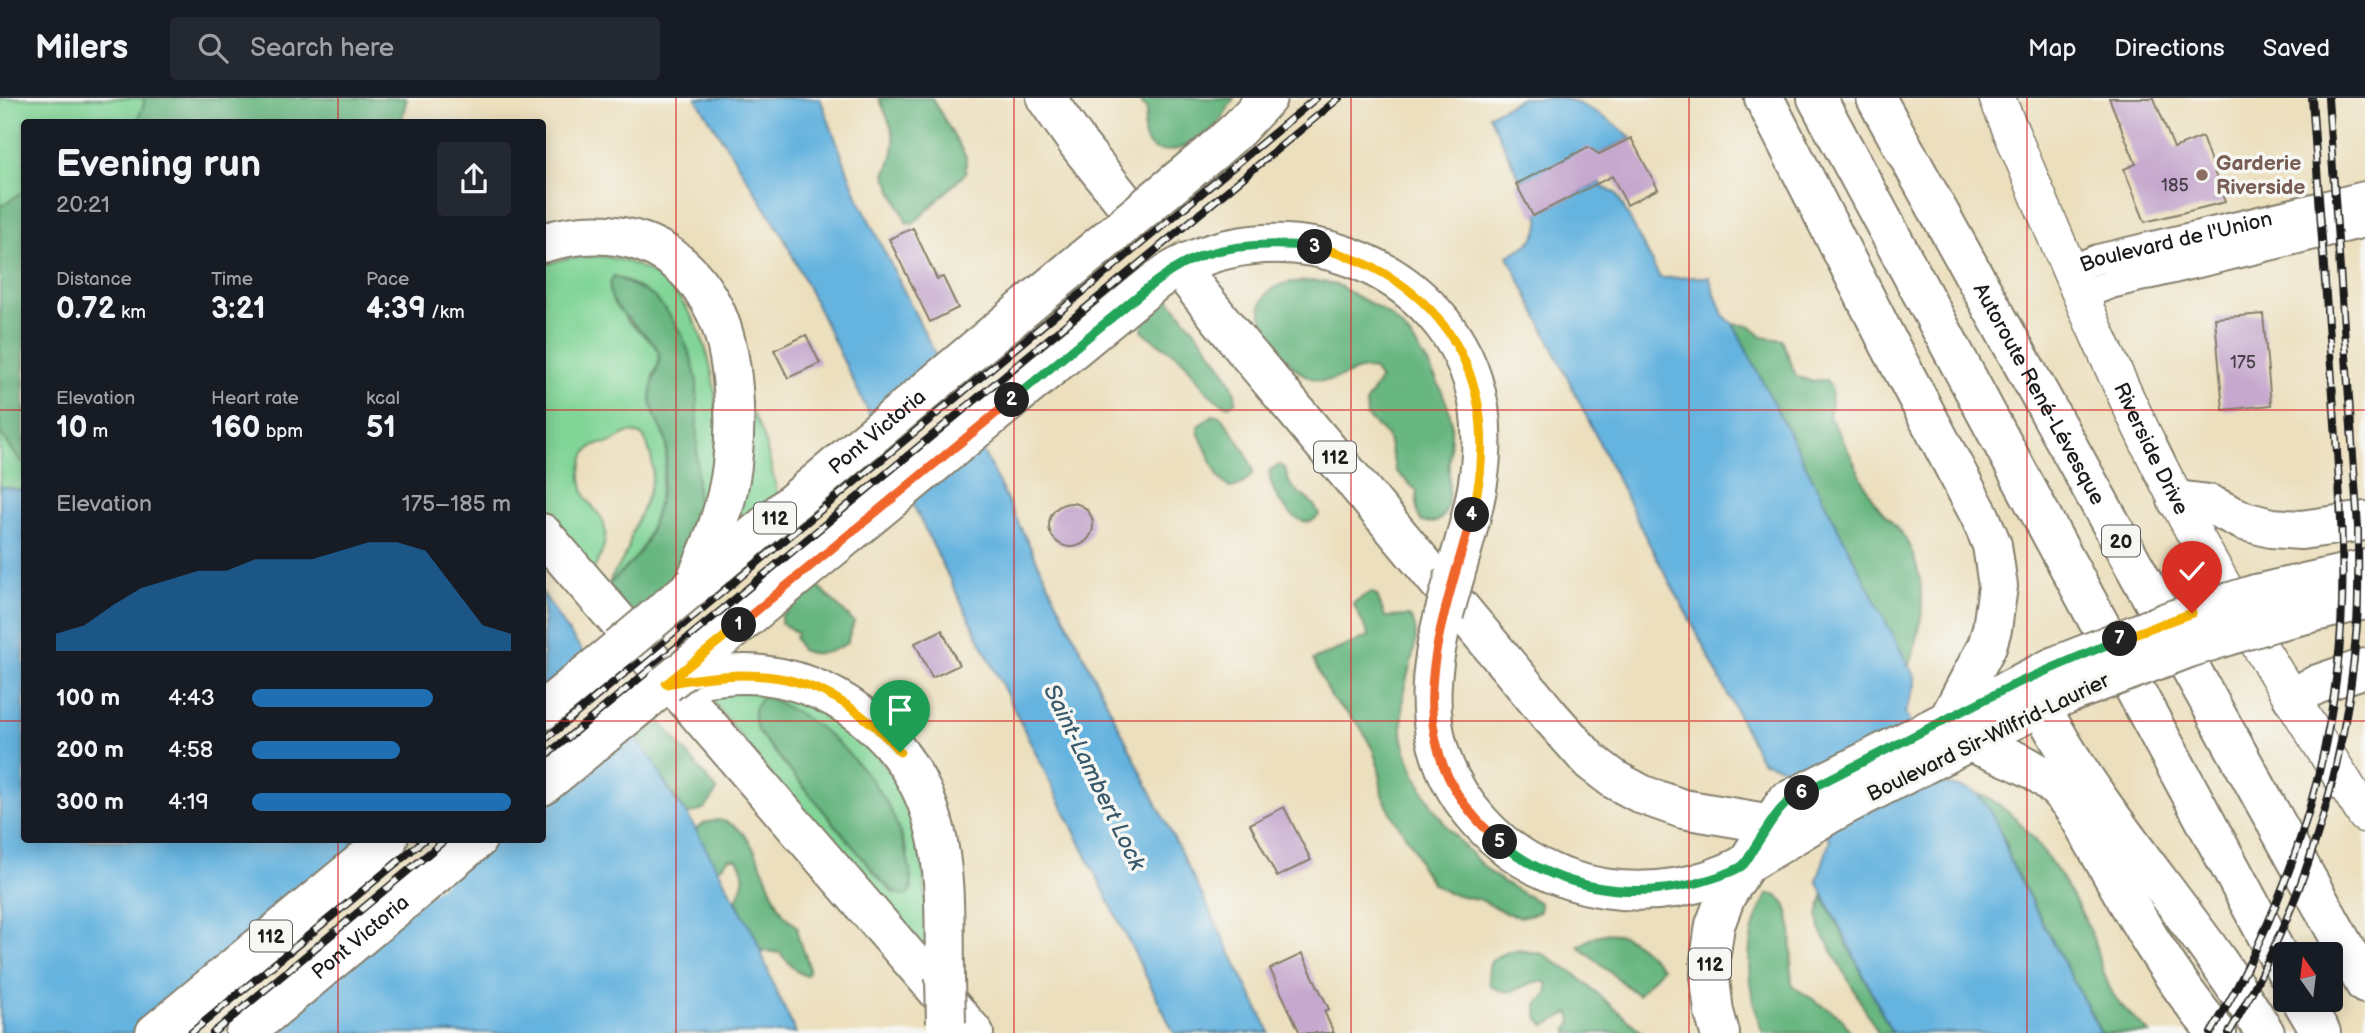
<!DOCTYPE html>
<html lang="en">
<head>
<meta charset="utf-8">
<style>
	:root { --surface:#171b24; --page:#242831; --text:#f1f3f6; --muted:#9ea1a6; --line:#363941; --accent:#1f6fb2 }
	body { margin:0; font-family:"Balsamiq Sans",sans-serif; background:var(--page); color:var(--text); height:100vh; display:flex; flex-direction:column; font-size:26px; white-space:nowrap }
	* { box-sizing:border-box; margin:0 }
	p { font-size:23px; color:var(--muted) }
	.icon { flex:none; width:38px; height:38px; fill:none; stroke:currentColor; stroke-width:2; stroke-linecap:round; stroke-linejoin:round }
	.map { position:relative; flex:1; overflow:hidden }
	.details { position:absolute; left:21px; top:21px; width:525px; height:724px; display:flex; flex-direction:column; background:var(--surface); border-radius:7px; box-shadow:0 4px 18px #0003 }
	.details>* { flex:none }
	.needle { width:46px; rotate:346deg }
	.fabs { position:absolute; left:2273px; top:844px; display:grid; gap:14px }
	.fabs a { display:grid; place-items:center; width:70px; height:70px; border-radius:7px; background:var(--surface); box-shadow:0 4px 18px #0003; font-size:35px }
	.pin { position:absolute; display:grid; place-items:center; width:60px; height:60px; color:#fff; margin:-72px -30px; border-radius:50% 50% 50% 0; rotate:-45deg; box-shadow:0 0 7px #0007 }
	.pin .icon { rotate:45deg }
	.km { position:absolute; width:35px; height:35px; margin:-18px; border-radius:50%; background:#222; color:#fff; font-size:19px; line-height:35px; text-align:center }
	.round { display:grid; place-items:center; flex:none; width:74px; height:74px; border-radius:7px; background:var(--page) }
	.head { display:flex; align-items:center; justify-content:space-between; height:119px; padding:0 35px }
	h1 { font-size:38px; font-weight:700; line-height:52px }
	.stats { display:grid; grid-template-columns:repeat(3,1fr); gap:10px; height:119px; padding:7px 35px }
	.stats div { display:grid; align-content:center }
	.stats b { font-size:30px; font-weight:700 }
	.stats small { font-size:19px; font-weight:400 }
	.stats p { font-size:19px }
	.chart { height:196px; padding:14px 35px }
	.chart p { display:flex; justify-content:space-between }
	.chart svg { width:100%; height:126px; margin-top:7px; fill:var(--accent); opacity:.7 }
	ul { padding:0 35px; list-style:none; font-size:23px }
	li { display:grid; grid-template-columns:112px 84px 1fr; align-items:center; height:52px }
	li i { height:18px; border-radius:9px; background:var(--accent) }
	header { display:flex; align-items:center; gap:42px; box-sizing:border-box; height:98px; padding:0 35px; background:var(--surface); border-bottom:2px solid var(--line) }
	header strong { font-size:33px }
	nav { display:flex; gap:38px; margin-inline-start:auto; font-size:24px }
	.search { width:490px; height:63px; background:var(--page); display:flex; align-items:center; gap:18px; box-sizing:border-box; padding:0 24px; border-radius:7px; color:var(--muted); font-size:26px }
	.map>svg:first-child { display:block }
</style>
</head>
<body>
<header>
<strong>Milers</strong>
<div class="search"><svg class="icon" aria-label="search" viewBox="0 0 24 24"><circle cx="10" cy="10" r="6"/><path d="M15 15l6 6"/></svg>Search here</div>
<nav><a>Map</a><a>Directions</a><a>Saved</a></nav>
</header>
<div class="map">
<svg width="2365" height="935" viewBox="0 0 2365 935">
	<rect width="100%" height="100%" fill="#f6f6f2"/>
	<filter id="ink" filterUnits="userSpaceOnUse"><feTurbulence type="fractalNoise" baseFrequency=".0143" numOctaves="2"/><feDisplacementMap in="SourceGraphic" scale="14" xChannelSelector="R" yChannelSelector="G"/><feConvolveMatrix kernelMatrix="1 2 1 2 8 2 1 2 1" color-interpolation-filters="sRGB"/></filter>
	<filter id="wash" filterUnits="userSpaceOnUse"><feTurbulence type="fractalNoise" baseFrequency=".00686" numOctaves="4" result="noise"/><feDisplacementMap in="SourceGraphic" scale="28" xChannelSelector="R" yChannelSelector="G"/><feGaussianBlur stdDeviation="1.57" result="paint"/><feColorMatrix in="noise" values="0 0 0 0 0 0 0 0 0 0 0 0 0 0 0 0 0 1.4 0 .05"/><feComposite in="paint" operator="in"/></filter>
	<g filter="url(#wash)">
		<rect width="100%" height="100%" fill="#ecdfbd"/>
		<path fill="#81d597" stroke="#4e785a" stroke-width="2" fill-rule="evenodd" d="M0,0H380L358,24H24V393L0,388Z
			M595,158C682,163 714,242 717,320C718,353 711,388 708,421C704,413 699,405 697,396C688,338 711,282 676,228C658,201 644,189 614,178L612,181L626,222L653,245L659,254L658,267L653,278L654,317L666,343V361L657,410L644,447L634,462L608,487C613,475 622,465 627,453C630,447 630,439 633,432C648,398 663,373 643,338C622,328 625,341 609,345C606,346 602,345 598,346C578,353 578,382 586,399C592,410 604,418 605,431C607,446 600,460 593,473L543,411L542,167L568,160Z
			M753,316L764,339L779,402L727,446Z
			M704,592L784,595L860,635L906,697L923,754L929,862L792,704ZM767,645L901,737L907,754L912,790L894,796L880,781Z"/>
		<path fill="#68b680" stroke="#42694e" stroke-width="2" d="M143,0H407L401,24H137L144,5Z
			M879,0H932L966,59V75L913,126L907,125L885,76C902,42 892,31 879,0Z
			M1137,0H1234C1228,9 1223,20 1216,28C1203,43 1155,69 1145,40C1142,31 1146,21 1147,12Z
			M24,93V364L20,363L0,334V109Z
			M614,178L653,198L666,212L682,237L692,262L697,283V398L708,421L684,471L637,522L608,487C621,475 635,463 644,447C654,430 671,361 666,343C662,329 653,319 651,303C649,286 661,270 659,256C655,235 593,207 614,178Z
			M1313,183C1320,184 1327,184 1334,186C1342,188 1350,195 1358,199C1366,203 1374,207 1382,212C1410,229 1437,278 1448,309C1454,326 1450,345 1449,363C1447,381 1457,435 1421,423L1417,414V393L1396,373L1387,338L1367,319L1366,304L1380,282L1374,272C1350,265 1335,296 1303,276C1281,261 1238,208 1276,189C1286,183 1301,184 1313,183Z
			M1169,201C1187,224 1235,275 1236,303L1229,308C1206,301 1198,278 1182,262C1169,250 1154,245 1142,232C1145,214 1151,206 1169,201Z
			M1733,226L1751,228L1762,239L1782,242L1796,278L1810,283L1826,282L1832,292L1829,319C1847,345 1857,373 1872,400C1881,416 1898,427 1906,442C1928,484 1926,526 1908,568Z
			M1213,317L1220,318C1230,328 1251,360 1253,374C1248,383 1240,389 1229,390L1219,380L1198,334V328Z
			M1280,367L1285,370C1287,376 1287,382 1291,387C1299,398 1316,403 1319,417C1301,441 1266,393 1270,372Z
			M812,482L854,524L847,545C832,555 817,559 801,552L795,540L797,535L781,525V517L789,512Z
			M1371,494L1377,497L1385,519L1409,518C1426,535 1406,573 1404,594C1402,603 1401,634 1403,642C1416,694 1451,739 1490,774C1505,787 1524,795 1540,805V814L1521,819L1506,815L1481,802L1448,795L1432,785L1421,769L1414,750L1393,719L1382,697L1379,671L1373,652L1360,628L1332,601L1313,562L1369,538L1353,505Z
			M765,597C785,609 807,619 825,634C845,649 876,685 888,707C900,728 938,839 880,781L759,635C752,617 750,610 765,597Z
			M659,622L717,692C709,707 705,714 687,716C673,699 664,682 653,663C647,653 638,646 637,634L648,633Z
			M1977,696C2021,708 2070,789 2089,830C2098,851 2101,876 2113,896C2121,910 2138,923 2150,935H2101L2010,762L2006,744Z
			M717,722C758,726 764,787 783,815C786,820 794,824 798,830C796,848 809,854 809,874L806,878L796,873L780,855L760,852L736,802C743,786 748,777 737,761L729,760L717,773L695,732L705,725Z
			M1768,796C1801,795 1789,866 1792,888L1841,919L1851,935H1763C1745,890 1742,838 1768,796Z
			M1823,798L1892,935H1878L1820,831L1818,818Z
			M1610,835C1632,837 1648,855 1662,870L1638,897L1578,848L1596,838Z
			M1517,852L1543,856L1576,877L1643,935H1568V931L1572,924L1570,915C1560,917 1554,925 1544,927L1537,918V906C1546,900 1549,895 1547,885C1525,877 1516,906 1490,887C1484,862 1494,857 1517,852Z"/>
		<path fill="#65b3df" stroke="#40687e" stroke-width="2" d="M696,0H820L858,100L1270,935H1174L921,423L782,136Z
			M1522,0C1534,0 1550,0 1562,0C1585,6 1614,24 1631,40L1599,56L1521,83L1489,17Z
			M1600,84L1604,90L1617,96L1660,180L1709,179L1723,217L1733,226L1915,580V587L1905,615L1940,685C1951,688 1970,690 1978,697C1991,710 2006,744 2010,763L2101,935H1892L1817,783L1830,742L1794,673L1761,663L1697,535L1645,438L1508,158C1526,148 1544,139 1538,115Z
			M0,388L24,393V742H542L543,495L564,528L637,627V641L654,664L672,698L687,716L755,838L775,891L796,935H0Z"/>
		<path fill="#ecdfbd" d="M943,265L981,342L907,403L870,326Z
			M592,560L632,613L543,702V602Z
			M374,742H495L264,935H142Z"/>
		<g id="blocks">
			<path fill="#c6a8ce" d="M2109,0H2154L2174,50L2202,39L2225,104L2145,124L2124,71L2136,66Z
				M1631,40L1658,91L1627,107L1612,78L1533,118L1516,86L1588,49L1599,56Z
				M913,130L937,181L943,179L958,210L930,224L889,141Z
				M2263,216L2271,307L2223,312L2215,220Z
				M806,237L820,265L788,280L774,252Z
				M1049 427a22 22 0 1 1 44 0a22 22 0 1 1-44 0Z
				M942,532L959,567L932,580L915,545Z
				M1284,709L1311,762L1277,779L1250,726Z
				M1302,856L1329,911L1324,913L1334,935H1300L1270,871Z"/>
		</g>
	</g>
	<g filter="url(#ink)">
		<use href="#blocks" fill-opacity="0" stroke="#847e6c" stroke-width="2"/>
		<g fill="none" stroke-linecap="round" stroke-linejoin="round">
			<path stroke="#c2b89d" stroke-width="38" stroke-dasharray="38 19" stroke-linecap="butt" d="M1129,110L1188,181"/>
			<defs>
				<g id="minor">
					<path id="s1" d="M2070,172L2098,161L2365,98"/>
					<path d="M2080,198L2111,186L2365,125"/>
				</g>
				<g id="tertiary">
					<path id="s2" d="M1997,0C2054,135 2109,272 2177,403C2233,511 2300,613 2365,717"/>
				</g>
				<g id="primary">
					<path d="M1046,0L1079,47L1129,110"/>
					<path d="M1212,54L1238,31L1267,0"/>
					<path d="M542,145C615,123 682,143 716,215C735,257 737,323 732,367C727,411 711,448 693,488"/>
					<path d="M1188,181L1240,246L1550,618L1590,663L1615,682L1643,697L1683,711L1801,731"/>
					<path d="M2177,402L2209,406L2244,423L2271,430L2301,432L2365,423"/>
					<path d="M542,435L974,935"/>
					<path id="s3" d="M700,482L1028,207"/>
					<path d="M2256,496L2365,471"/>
					<path d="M1444,516C1423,594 1424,662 1481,725C1547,798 1658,812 1744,767C1777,749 1807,728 1840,710C1916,671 1991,631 2068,596"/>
					<path d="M2273,524L2365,502"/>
					<path d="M701,558L1156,183C1273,100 1454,162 1479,309C1488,368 1471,421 1455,477"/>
					<path d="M694,581C717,577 740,574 763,577C847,587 915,649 935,731C947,779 944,831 945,880"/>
					<path d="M2292,599L2318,586L2365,570"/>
					<path d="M542,613L619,550"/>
					<path d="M542,688L666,586"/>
					<path d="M155,935L388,742"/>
					<path id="s4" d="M245,935L477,742"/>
					<path d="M1720,935L1714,914L1710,881V862L1715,827L1726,798L1785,704L2055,568"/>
				</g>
				<g id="motorway">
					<path d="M1764,0L1891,250L1980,418L1992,447L1998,488L1992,531L1987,548L1949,620"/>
					<path d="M1817,0L2286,873"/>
					<path id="s5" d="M1876,0L2365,886"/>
					<path d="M2041,609C2103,724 2197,822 2265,935"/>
					<path d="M1969,644C2018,664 2046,669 2077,715C2120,790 2161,869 2217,935"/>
					<path d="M2301,901L2321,935"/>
				</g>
			</defs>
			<use href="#minor" stroke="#847e6c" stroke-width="32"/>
			<use href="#tertiary" stroke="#847e6c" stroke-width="38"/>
			<use href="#primary" stroke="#847e6c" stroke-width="42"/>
			<use href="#motorway" stroke="#847e6c" stroke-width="42"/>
			<use href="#minor" stroke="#fff" stroke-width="28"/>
			<use href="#tertiary" stroke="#fff" stroke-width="35"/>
			<use href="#primary" stroke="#fff" stroke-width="38"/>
			<use href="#motorway" stroke="#fff" stroke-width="38"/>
			<defs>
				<path id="rail" d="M542,644L1316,0
					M542,661L1339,0
					M191,935L424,742
					M213,935L445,742
					M2211,935C2277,825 2322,702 2337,574C2348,486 2340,399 2334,311C2327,207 2319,104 2312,0
					M2229,935C2303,810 2347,671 2357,526C2359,494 2358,461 2358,429L2328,0"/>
			</defs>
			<use href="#rail" stroke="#1c1c1c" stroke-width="8"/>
			<use href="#rail" stroke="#f6f6f2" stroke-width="5" stroke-dasharray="16" stroke-linecap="butt"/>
			<defs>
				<path id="primary-bridge" d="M1028,207L1212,54
					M1444,516L1455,477
					M619,550L693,488
					M2055,568L2172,522L2256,496
					M666,586L701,558
					M2068,596L2189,550L2273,524
					M945,880L946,925"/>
			</defs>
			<use href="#primary-bridge" stroke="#847e6c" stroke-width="42" stroke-linecap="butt"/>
			<use href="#primary-bridge" stroke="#fff" stroke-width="38"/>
		</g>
	</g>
	<g fill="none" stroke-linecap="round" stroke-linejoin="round" filter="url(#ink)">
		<defs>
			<path id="split-1" d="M739,527L666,586C765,566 831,576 900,654"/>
			<path id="split-2" d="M739,527L1012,302"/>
			<path id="split-3" d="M1012,302C1046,274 1080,245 1115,217C1142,194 1169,170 1203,157C1239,145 1278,145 1315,149"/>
			<path id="split-4" d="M1315,149C1446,179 1507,288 1472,417"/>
			<path id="split-5" d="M1472,417C1440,535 1388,648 1500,744"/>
			<path id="split-6" d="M1500,744C1555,791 1628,802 1697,785C1711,781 1730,776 1742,768C1747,764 1751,756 1754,750C1769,729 1778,706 1802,695"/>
			<path id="split-7" d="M1802,695L2013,587L2120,541"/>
			<path id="split-8" d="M2120,541L2192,515"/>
		</defs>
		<use href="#split-1" stroke="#fff" stroke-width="14"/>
		<use href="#split-2" stroke="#fff" stroke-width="14"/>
		<use href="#split-3" stroke="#fff" stroke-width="14"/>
		<use href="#split-4" stroke="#fff" stroke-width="14"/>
		<use href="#split-5" stroke="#fff" stroke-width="14"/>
		<use href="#split-6" stroke="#fff" stroke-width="14"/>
		<use href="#split-7" stroke="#fff" stroke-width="14"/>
		<use href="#split-8" stroke="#fff" stroke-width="14"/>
		<use href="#split-1" stroke="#f5b400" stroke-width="9"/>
		<use href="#split-2" stroke="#f0652b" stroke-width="9"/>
		<use href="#split-3" stroke="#22a559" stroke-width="9"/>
		<use href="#split-4" stroke="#f5b400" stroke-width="9"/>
		<use href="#split-5" stroke="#f0652b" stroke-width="9"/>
		<use href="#split-6" stroke="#22a559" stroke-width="9"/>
		<use href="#split-7" stroke="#22a559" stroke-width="9"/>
		<use href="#split-8" stroke="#f5b400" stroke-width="9"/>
	</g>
	<path fill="none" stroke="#d62828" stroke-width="2" stroke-opacity="0.55" d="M338,0V24M676,0V935M1014,0V935M1351,0V935M1689,0V935M2027,0V935M0,312H24M542,312H2365M0,623H24M542,623H2365M338,742V935"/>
	<circle fill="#8d6e63" stroke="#f6f6f2" stroke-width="2.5" cx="2202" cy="77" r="7"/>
	<g text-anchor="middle" stroke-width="7" stroke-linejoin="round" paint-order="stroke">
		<g font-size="18" fill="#463f48">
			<text x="2175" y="93">185</text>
			<text x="2243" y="270">175</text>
		</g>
		<g fill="#f6f6f2" stroke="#5d5d5c" stroke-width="2">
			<rect x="1314" y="343.5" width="42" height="31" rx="5"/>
			<rect x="754" y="404.5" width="42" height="31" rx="5"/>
			<rect x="2102" y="427.5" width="38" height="31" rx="5"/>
			<rect x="250" y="822.5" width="42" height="31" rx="5"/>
			<rect x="1689" y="850.5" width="42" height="31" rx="5"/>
		</g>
		<g font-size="19" font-weight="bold" fill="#1c1c1c">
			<text x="1335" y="366">112</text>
			<text x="775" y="427">112</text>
			<text x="2121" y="450">20</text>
			<text x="271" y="845">112</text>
			<text x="1710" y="873">112</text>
		</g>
		<g font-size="21" font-weight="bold" fill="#785e54" stroke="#f6f6f2" text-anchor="start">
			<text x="2216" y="72">Garderie<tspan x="2216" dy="24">Riverside</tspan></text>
		</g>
		<g font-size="21" fill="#1c1c1c" stroke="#f6f6f2">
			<text dy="7" stroke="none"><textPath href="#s1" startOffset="110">Boulevard de l'Union</textPath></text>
			<text dy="7" stroke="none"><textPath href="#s5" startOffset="338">Autoroute René-Lévesque</textPath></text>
			<text dy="7" stroke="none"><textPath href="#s3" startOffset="231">Pont Victoria</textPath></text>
			<text dy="7" stroke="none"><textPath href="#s2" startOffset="383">Riverside Drive</textPath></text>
			<text transform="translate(1988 639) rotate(-26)" y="7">Boulevard Sir-Wilfrid-Laurier</text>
			<text dy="7" stroke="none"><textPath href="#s4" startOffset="150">Pont Victoria</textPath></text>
		</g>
		<g font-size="23" font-style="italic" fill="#39586a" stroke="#f6f6f2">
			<text transform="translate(1095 679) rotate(64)" y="8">Saint-Lambert Lock</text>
		</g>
	</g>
</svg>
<div class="fabs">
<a><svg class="needle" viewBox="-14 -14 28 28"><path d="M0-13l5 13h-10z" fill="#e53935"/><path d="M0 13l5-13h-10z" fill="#9ea1a6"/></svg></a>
</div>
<div class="pin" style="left:900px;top:654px;background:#1e9e55"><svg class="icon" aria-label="arrive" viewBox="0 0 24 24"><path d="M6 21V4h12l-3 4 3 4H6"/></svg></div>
<div class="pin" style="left:2192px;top:515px;background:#d93025"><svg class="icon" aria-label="check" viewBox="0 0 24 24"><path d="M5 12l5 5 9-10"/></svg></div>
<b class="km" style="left:739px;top:527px">1</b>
<b class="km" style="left:1012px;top:302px">2</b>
<b class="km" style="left:1315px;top:149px">3</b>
<b class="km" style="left:1472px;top:417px">4</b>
<b class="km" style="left:1500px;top:744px">5</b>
<b class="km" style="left:1802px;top:695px">6</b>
<b class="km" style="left:2120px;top:541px">7</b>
<section class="details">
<div class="head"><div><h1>Evening run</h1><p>20:21</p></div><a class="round"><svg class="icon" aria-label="share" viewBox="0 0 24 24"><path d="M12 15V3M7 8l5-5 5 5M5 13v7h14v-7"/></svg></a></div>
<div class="stats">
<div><p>Distance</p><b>0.72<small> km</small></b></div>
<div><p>Time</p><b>3:21</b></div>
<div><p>Pace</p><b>4:39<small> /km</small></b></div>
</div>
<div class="stats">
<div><p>Elevation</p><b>10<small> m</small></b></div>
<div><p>Heart rate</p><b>160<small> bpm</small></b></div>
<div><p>kcal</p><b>51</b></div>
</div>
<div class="chart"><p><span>Elevation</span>175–185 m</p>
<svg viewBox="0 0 160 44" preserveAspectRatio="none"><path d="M0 44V38L10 35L20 28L30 22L40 19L50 16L60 16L70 12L80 12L90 12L100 9L110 6L120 6L130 9L140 22L150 35L160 38V44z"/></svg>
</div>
<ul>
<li><b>100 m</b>4:43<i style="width:70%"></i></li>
<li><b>200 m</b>4:58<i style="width:57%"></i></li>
<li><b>300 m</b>4:19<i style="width:100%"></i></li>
</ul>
</section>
</div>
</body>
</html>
